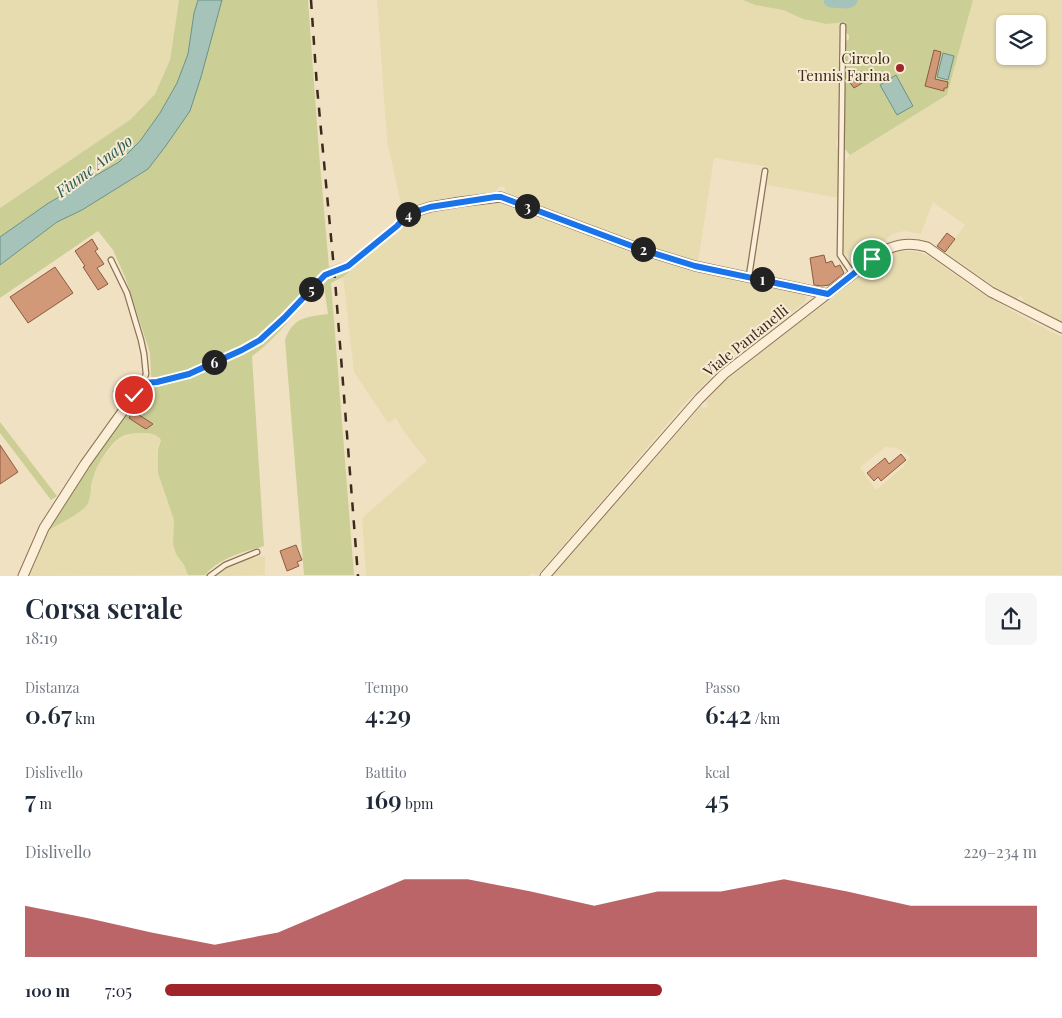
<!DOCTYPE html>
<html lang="it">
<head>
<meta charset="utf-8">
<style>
	:root { --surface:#fff; --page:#f6f6f7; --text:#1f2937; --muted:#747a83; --accent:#9f252a }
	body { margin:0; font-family:"Playfair Display",serif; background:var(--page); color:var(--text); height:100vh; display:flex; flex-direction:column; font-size:19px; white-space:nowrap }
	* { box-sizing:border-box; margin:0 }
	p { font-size:16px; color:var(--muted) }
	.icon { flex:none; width:28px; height:28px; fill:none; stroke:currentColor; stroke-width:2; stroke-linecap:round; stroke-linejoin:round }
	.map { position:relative; height:576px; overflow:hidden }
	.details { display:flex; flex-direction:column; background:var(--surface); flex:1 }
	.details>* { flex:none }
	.fabs { position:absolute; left:996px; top:15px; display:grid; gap:10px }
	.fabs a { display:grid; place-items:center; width:50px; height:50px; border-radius:8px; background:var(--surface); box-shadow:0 1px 4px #0004; font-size:25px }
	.pin { position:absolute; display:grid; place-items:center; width:42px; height:42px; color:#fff; margin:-21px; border:2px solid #fff; border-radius:50%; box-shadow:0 1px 5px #0007 }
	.km { position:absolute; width:25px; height:25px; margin:-12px; border-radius:50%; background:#222; color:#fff; font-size:14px; line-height:25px; text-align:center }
	.round { display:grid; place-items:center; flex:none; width:52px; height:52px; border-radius:8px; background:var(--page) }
	.summary { display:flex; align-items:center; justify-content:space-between; height:85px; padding:0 25px }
	h1 { font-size:28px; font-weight:600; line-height:38px }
	.stats { display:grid; grid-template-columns:repeat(3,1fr); gap:8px; height:85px; padding:5px 25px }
	.stats div { display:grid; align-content:center }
	.stats b { font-size:25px; font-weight:600 }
	.stats small { font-size:14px; font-weight:400 }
	.stats p { font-size:14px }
	.chart { height:140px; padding:10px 25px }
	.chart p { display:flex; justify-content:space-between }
	.chart svg { width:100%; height:90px; margin-top:5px; fill:var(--accent); opacity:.7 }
	ul { padding:0 25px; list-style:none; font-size:16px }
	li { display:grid; grid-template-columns:80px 60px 1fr; align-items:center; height:38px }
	li i { height:12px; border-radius:6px; background:var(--accent) }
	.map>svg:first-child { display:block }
</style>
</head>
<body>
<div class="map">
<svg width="1062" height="576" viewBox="0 0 1062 576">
	<rect width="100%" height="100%" fill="#f1e1c3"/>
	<path fill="#e7dcb0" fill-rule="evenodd" d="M0,0H179L170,60L155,94L131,119L0,208Z
		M377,0H743L755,5L783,10L803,19L826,24L840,22L838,140L836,141V146L838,147L839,198L767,185L769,167L714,158L698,263L651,249L647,240L642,239L640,242H633L507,194L504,187L500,186L495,192L439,202L409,210L406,207L402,208L387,141Z
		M973,0H1062V323L1024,303L1023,301V298L1022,297L1020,296L1016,299L995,287L945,252L965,225L933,202L921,234L904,231L893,234L862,259L842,253L844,163L850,155L947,95ZM1005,24H1038V56H1005Z
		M502,202L572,225L803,294L806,297L805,302L720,368L688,400L538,575H535L532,573L529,576H366L362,518L427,461L402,429L396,418L388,423L354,372L343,277L414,218L431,212L486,203Z
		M899,251H912L921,253L929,256L972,287L1021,316L1062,337V575H553L701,406L705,409L708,406L706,401L724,381L769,346L839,293L862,274L888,255ZM886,447L897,448L910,457L903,467L876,490L860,467Z
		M136,433H151L157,435L161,440L158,450V473L175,520L176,554L184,565L188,575L28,576L48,531L71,517L84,508L92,486L93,476L100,461L113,445L122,437Z
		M265,556V575L214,576L223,569L234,563L245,559Z"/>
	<path fill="#cbcf96" d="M179,0H198L194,13L188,54L177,83L160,113L140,141L119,162L47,204L0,237V208L131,119L155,94L170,60Z
		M222,0H308L319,152L329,267L343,262H347L399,219L429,211L499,199L502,202L485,203L431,212L414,218L343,277L331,283L354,575H304L285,340C293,317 306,317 328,314L324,287C297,306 280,337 252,356L264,546C243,552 219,558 205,575H188L184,565L176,554L173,544L174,520L158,473V450L161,440C156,433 149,433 140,433C135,433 126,434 121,437C110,444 98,463 94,475C90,484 92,496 87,505C80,514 58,524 48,531L86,469L134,402L140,397L155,389L151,375L150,353L125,277L113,250L98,231L0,298V265L57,222L82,210L148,169L165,147L211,38Z
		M743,0H973L947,95L850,155L842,146L846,41L849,39V35L846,33V22L826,24L803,19L783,10L755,5Z
		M0,422L57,496L51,500L0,433Z"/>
	<path fill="#a5c3b9" stroke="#6b9287" d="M198,0H222L201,77L190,111L165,147L148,169L82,210L57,222L0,265V237L47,204L119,162L140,141L160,113L177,83L188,54L194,13Z
		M943,53L954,56L948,80L937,77Z
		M896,75L913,106L897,115L880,85Z"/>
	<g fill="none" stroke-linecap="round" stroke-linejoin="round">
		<path stroke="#a5c3b9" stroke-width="15" d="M831,0L847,1L850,0"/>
	</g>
	<path fill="#d19977" stroke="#8d5a3d" d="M934,50L941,52L935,79L948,82L947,88H944V91L925,86Z
		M862,71L867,80L854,88L848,80Z
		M947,233L955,239L945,252L937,246Z
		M92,239L98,249L95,251L104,264L97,268L108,284L98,290L83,267L85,266L75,251Z
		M824,255L826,263L832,261L835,267L840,265L844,273L829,285L822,286L814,285L810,258Z
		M55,267L73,293L28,323L10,297Z
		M126,384L132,388L121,403L116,400L119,396L113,392L117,385L123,389Z
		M133,411L153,424L146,429L141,426L129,418Z
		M0,445L18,472L0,484Z
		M901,454L906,460L881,481L878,477L874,481L867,473L885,458L889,464Z
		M296,545L302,560L297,562L299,566L287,571L280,551Z"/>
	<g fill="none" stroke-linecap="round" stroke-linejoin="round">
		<defs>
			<path id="lane" d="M843,26L840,255L853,274
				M111,260L127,293L141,340L144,354L146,374L143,383
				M749,276L765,171
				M210,576L225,565L257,552"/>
			<path id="street" d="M408,214L430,207L460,202L501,197L640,249L669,258L695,266L827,294
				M23,576L44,528L85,464L143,383
				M545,576L699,399L724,374L883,251C898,244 911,242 927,247L991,292L1062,328"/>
		</defs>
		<use href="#lane" stroke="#8c7259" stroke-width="7"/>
		<use href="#street" stroke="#8c7259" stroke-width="11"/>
		<path stroke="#8c7259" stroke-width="1" stroke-dasharray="4 2.5" stroke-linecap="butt" d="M151,382L189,374L241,350L260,339L284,318L325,275L348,266L397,226L403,220"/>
		<use href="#lane" stroke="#fbefd7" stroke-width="4.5"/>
		<use href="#street" stroke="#fbefd7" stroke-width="9"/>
		<path stroke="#3b2b1d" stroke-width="2.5" stroke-dasharray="9 9" stroke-linecap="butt" d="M311,0L317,87L335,280L358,576"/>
	</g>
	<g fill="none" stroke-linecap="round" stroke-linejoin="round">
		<defs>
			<path id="route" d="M134,395L143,383L157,382L189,374L242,350L260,340L284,318L325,275L348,266L397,226L408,214L430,207L495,197H501L640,249L695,266L828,294L872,259"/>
		</defs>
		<use href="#route" stroke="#fff" stroke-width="10"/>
		<use href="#route" stroke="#1a73e8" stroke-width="6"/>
	</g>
	<circle fill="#9f252a" stroke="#f7ecd3" stroke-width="2" cx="900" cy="68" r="5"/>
	<g text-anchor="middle" stroke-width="4" stroke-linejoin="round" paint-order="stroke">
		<g font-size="15" fill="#3b2b1d" stroke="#f7ecd3" text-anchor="end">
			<text x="890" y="64">Circolo<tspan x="890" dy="17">Tennis Farina</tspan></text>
		</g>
		<g font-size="15" fill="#3b2b1d" stroke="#f7ecd3">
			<text transform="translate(746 341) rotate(-39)" y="5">Viale Pantanelli</text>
		</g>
		<g font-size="16" font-style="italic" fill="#2c5c57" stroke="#f7ecd3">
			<text transform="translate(94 166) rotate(-37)" y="6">Fiume Anapo</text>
		</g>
	</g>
</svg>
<div class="fabs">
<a><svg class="icon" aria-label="layers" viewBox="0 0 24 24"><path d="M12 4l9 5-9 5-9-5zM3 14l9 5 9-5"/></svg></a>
</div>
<div class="pin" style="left:872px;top:259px;background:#1e9e55"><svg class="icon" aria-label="arrive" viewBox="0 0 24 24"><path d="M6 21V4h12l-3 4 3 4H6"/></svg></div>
<div class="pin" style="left:134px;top:395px;background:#d93025"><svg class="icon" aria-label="check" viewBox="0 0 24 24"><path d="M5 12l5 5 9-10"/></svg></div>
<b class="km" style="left:762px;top:279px">1</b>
<b class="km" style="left:643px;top:249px">2</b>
<b class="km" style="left:527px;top:206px">3</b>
<b class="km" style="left:408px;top:214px">4</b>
<b class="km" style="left:311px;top:289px">5</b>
<b class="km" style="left:214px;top:362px">6</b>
</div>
<section class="details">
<div class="summary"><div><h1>Corsa serale</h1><p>18:19</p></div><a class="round"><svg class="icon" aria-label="share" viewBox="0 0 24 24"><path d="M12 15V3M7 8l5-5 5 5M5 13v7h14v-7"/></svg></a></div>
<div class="stats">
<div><p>Distanza</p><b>0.67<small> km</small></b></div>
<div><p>Tempo</p><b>4:29</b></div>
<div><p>Passo</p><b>6:42<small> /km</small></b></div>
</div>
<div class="stats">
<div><p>Dislivello</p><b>7<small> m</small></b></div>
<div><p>Battito</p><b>169<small> bpm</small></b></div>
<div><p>kcal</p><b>45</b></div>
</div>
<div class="chart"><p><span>Dislivello</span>229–234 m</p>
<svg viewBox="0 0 160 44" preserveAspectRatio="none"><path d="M0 44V19L10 25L20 32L30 38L40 32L50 19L60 6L70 6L80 12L90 19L100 12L110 12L120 6L130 12L140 19L150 19L160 19V44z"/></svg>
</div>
<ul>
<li><b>100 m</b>7:05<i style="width:57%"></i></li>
</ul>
</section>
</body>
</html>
